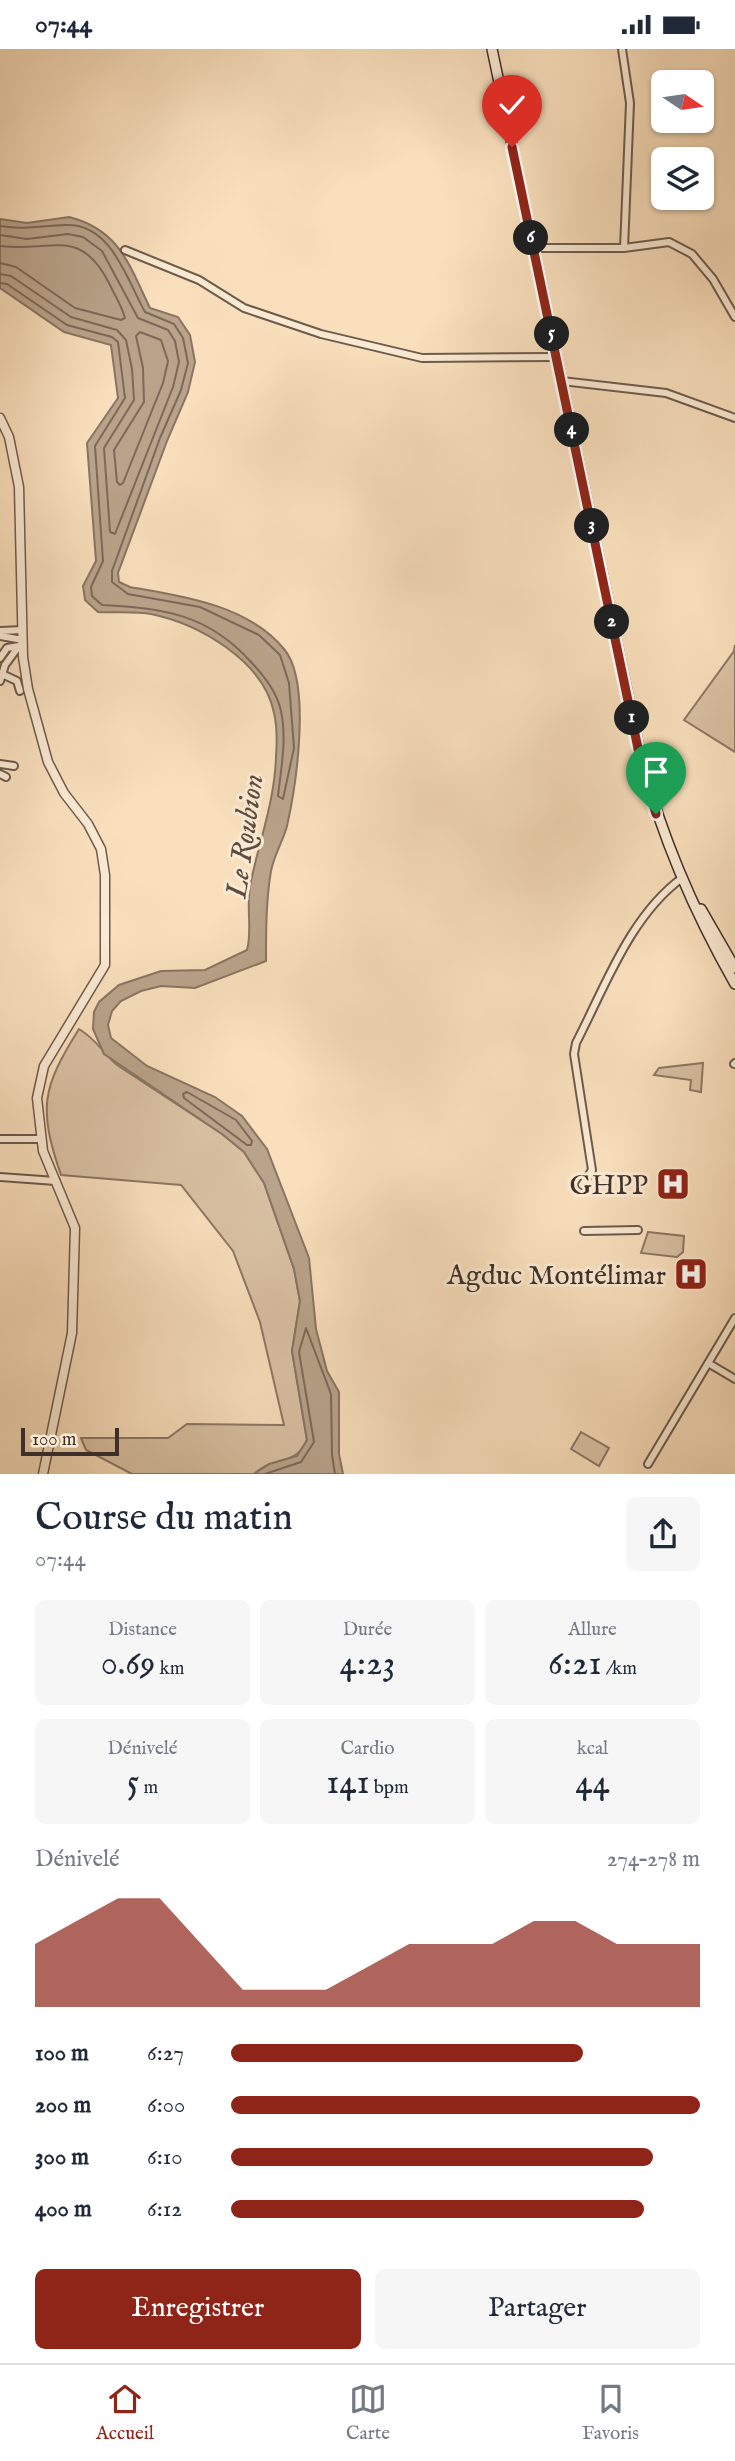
<!DOCTYPE html>
<html lang="fr">
<head>
<meta charset="utf-8">
<style>
	:root { --surface:#fff; --page:#f6f6f7; --text:#1f2937; --muted:#747a83; --line:#e0e1e3; --accent:#8f2418 }
	body { margin:0; font-family:"IM FELL English",serif; background:var(--page); color:var(--text); height:100vh; display:flex; flex-direction:column; font-size:26px; white-space:nowrap }
	* { box-sizing:border-box; margin:0 }
	p { font-size:23px; color:var(--muted) }
	.icon { flex:none; width:38px; height:38px; fill:none; stroke:currentColor; stroke-width:2; stroke-linecap:round; stroke-linejoin:round }
	.map { position:relative; height:1425px; overflow:hidden }
	.details { display:flex; flex-direction:column; background:var(--surface); flex:1 }
	.details>* { flex:none }
	.needle { width:46px; rotate:103deg }
	.buttons { position:absolute; left:651px; top:21px; display:grid; gap:14px }
	.buttons a { display:grid; place-items:center; width:63px; height:63px; border-radius:10px; background:var(--surface); box-shadow:0 2px 5px #0004; font-size:35px }
	.scale { position:absolute; left:21px; bottom:18px; width:98px; box-sizing:border-box; padding-left:7px; border:4px solid #3e2f29; border-top:0; font-size:19px; line-height:24px; white-space:nowrap; color:#3e2f29; -webkit-text-stroke:5px #fbead3; paint-order:stroke }
	.pin { position:absolute; display:grid; place-items:center; width:60px; height:60px; color:#fff; margin:-72px -30px; border-radius:50% 50% 50% 0; rotate:-45deg; box-shadow:0 0 7px #0007 }
	.pin .icon { rotate:45deg }
	.km { position:absolute; width:35px; height:35px; margin:-18px; border-radius:50%; background:#222; color:#fff; font-size:19px; line-height:35px; text-align:center }
	.round { display:grid; place-items:center; flex:none; width:74px; height:74px; border-radius:10px; background:var(--page) }
	.overview { display:flex; align-items:center; justify-content:space-between; height:119px; padding:0 35px }
	h1 { font-size:38px; font-weight:600; line-height:52px }
	.figures { display:grid; grid-template-columns:repeat(3,1fr); gap:10px; height:119px; padding:7px 35px }
	.figures div { display:grid; align-content:center; border-radius:10px; background:var(--page); text-align:center }
	.figures b { font-size:35px; font-weight:600 }
	.figures small { font-size:19px; font-weight:400 }
	.figures p { font-size:19px }
	.chart { height:196px; padding:14px 35px }
	.chart p { display:flex; justify-content:space-between }
	.chart svg { width:100%; height:126px; margin-top:7px; fill:var(--accent); opacity:.7 }
	.primary-button { display:flex; gap:14px; margin-top:auto; padding:14px 35px }
	.primary-button a { flex:1; height:80px; border-radius:10px; background:var(--accent); color:#fff; font-size:28px; font-weight:600; line-height:80px; text-align:center }
	.primary-button a+a { background:var(--page); color:var(--text) }
	ul { padding:0 35px; list-style:none; font-size:23px }
	li { display:grid; grid-template-columns:112px 84px 1fr; align-items:center; height:52px }
	li i { height:18px; border-radius:9px; background:var(--accent) }
	.status { display:flex; justify-content:space-between; align-items:center; height:49px; padding:0 35px; background:var(--surface); direction:ltr }
	.status svg { height:19px; fill:currentColor }
	.menu { display:flex; justify-content:space-around; align-items:center; height:98px; border-top:2px solid var(--line); background:var(--surface); font-size:19px; color:var(--muted) }
	.menu a { display:grid; justify-items:center; gap:4px }
	.menu .on { color:var(--accent) }
	.map>svg:first-child { display:block }
</style>
</head>
<body>
<div class="status"><b>07:44</b><svg viewBox="0 0 49 12"><path d="M0 12V9h3v3zM5 12V6h3v6zM10 12V3h3v9zM15 12V0h3v12zM26 1h20v11H26zM47 4h2v5h-2z"/></svg></div>
<div class="map">
<svg width="735" height="1425" viewBox="0 0 735 1425">
	<rect width="100%" height="100%" fill="#f9dfbc"/>
	<filter id="stains"><feTurbulence type="fractalNoise" baseFrequency=".00286" numOctaves="4"/><feColorMatrix values="0 0 0 0 .2 0 0 0 0 .09 0 0 0 0 .02 0 0 0 .5 -.17"/></filter>
	<radialGradient id="worn" r=".72"><stop offset=".6" stop-color="#630" stop-opacity="0"/><stop offset="1" stop-color="#630" stop-opacity=".3"/></radialGradient>
	<path fill="#d9c1a3" stroke="#8c7866" stroke-width="2" d="M735,596V703L684,671L734,602Z
		M79,980C96,990 103,1004 117,1016L222,1085L244,1103L264,1134L294,1220L300,1252L292,1302L307,1391C296,1418 272,1407 254,1425H132L86,1401L81,1389H168L187,1375L284,1376L260,1273L233,1202L181,1136L61,1126C38,1059 42,1039 79,980Z
		M703,1014L701,1043L690,1041L691,1031L654,1026L659,1019Z
		M648,1183L684,1187L683,1203L677,1208L641,1204Z
		M581,1383L609,1399L599,1417L571,1400Z"/>
	<path fill="#b9a38a" stroke="#887563" stroke-width="2" d="M69,168C120,181 129,216 150,259L178,268L190,286L195,313L188,343L167,392L118,524L119,533L130,538C182,547 248,556 284,600C312,633 296,737 287,777C283,792 274,806 271,822C266,851 266,882 266,912L195,939L161,937L141,942L121,952L112,962L108,976L111,989L147,1017L215,1048L242,1067L267,1100L309,1209L316,1280L327,1322L339,1343V1405L343,1425H254L269,1415L297,1407L307,1391L292,1302L300,1252L294,1220L264,1134L244,1103L222,1085L104,1005L93,980L94,963L99,953L119,936L161,922L205,921L247,901C253,879 245,855 251,832C260,790 275,750 276,707C277,694 277,677 274,664C264,612 199,575 151,565C135,562 115,564 98,563L85,551L83,537L96,512L87,394L118,349L111,296L64,283L0,239V170L27,174Z"/>
	<g fill="none" stroke-linecap="round" stroke-linejoin="round">
		<path stroke="#7c695a" stroke-width="2" d="M0,177C23,181 42,177 65,176C111,173 127,231 145,263L174,275L183,289L188,314L181,341L160,389L112,522V533L128,545L200,558L259,586L280,606L289,634L294,699L283,750L278,747C281,720 287,690 281,662C277,643 264,627 251,613C208,565 163,559 102,556L92,547L91,538L103,512L95,397L125,349L118,293L112,288L67,276L7,235L0,234
			M0,186L27,190L68,185L83,188L102,202L138,269L168,281L175,292L179,313L173,338L115,485L110,483L104,399L134,351L132,320L126,291L117,281L71,268L11,227L0,225
			M0,197C52,204 79,176 109,234C114,245 122,257 125,269L121,271L75,259L16,218L0,214
			M140,283L161,291L168,312L163,334L123,434L120,436L117,433L114,401L144,353L143,319L136,287Z
			M187,1043L236,1071L252,1092L251,1096H247L184,1049L183,1045Z
			M265,1425L301,1413L314,1393L299,1303L306,1279L331,1345L332,1406L335,1425"/>
		<defs>
			<path id="minor" d="M622,0L630,54L624,199
				M533,199H624L669,193L692,205L713,230L735,268
				M125,201L199,231L244,259L321,285L422,309L556,308
				M562,332L666,344L735,369
				M0,582L22,581
				M0,587L23,591
				M0,609L7,599L19,597
				M2,625L17,632L20,642
				M0,632L5,616L19,597L23,596
				M0,715L14,717
				M0,725L6,728
				M734,1015L735,1014
				M0,1090H42
				M0,1128L56,1132
				M582,1136L592,1121L574,1005L576,994C605,938 630,867 682,829
				M584,1182L638,1181
				M708,1314L735,1330
				M648,1415L735,1269"/>
			<path id="tertiary" d="M0,369L9,388L19,438L23,608L28,640L48,713L64,744L88,775L101,800L105,826V916L44,1017L37,1049L43,1102L75,1179L72,1284L43,1425"/>
			<path id="secondary" d="M492,0L641,709C662,789 694,863 735,935
				M701,860L735,919"/>
		</defs>
		<use href="#minor" stroke="#6d5b4e" stroke-width="10"/>
		<use href="#tertiary" stroke="#6d5b4e" stroke-width="11"/>
		<use href="#secondary" stroke="#3e2f29" stroke-width="12"/>
		<use href="#minor" stroke="#fbead3" stroke-width="6"/>
		<use href="#tertiary" stroke="#fbead3" stroke-width="8"/>
		<use href="#secondary" stroke="#fbead3" stroke-width="9"/>
	</g>
	<g fill="none" stroke-linecap="round" stroke-linejoin="round">
		<defs>
			<path id="route" d="M512,98L640,709L656,765"/>
		</defs>
		<use href="#route" stroke="#fff" stroke-width="14"/>
		<use href="#route" stroke="#8f2418" stroke-width="9"/>
	</g>
	<defs>
		<symbol id="hospital-square" viewBox="-11 -11 22 22"><rect x="-9" y="-9" width="18" height="18" rx="4" fill="#8f2418" stroke="#fbead3"/><path d="M-5-5h3v3.5h4V-5h3V5h-3V1.5h-4V5h-3Z" fill="#fff"/></symbol>
	</defs>
	<g fill-rule="evenodd">
		<use href="#hospital-square" x="654" y="1116" width="38" height="38"/>
		<use href="#hospital-square" x="672" y="1206" width="38" height="38"/>
	</g>
	<g text-anchor="middle" stroke-width="6" stroke-linejoin="round" paint-order="stroke">
		<g font-size="28" fill="#3e2f29" stroke="#fbead3" text-anchor="end">
			<text x="648" y="1145">GHPP</text>
			<text x="666" y="1235">Agduc Montélimar</text>
		</g>
		<g font-size="30" font-style="italic" fill="#5d4c41" stroke="#fbead3">
			<text transform="translate(244 787) rotate(-82)" y="10">Le Roubion</text>
		</g>
	</g>
	<rect width="100%" height="100%" filter="url(#stains)"/>
	<rect width="100%" height="100%" fill="url(#worn)"/>
</svg>
<div class="buttons">
<a><svg class="needle" viewBox="-14 -14 28 28"><path d="M0-13l5 13h-10z" fill="#e53935"/><path d="M0 13l5-13h-10z" fill="#747a83"/></svg></a>
<a><svg class="icon" aria-label="layers" viewBox="0 0 24 24"><path d="M12 4l9 5-9 5-9-5zM3 14l9 5 9-5"/></svg></a>
</div>
<div class="scale">100 m</div>
<div class="pin" style="left:656px;top:765px;background:#1e9e55"><svg class="icon" aria-label="arrive" viewBox="0 0 24 24"><path d="M6 21V4h12l-3 4 3 4H6"/></svg></div>
<div class="pin" style="left:512px;top:98px;background:#d93025"><svg class="icon" aria-label="check" viewBox="0 0 24 24"><path d="M5 12l5 5 9-10"/></svg></div>
<b class="km" style="left:632px;top:669px">1</b>
<b class="km" style="left:612px;top:573px">2</b>
<b class="km" style="left:592px;top:477px">3</b>
<b class="km" style="left:572px;top:381px">4</b>
<b class="km" style="left:552px;top:285px">5</b>
<b class="km" style="left:531px;top:189px">6</b>
</div>
<section class="details">
<div class="overview"><div><h1>Course du matin</h1><p>07:44</p></div><a class="round"><svg class="icon" aria-label="share" viewBox="0 0 24 24"><path d="M12 15V3M7 8l5-5 5 5M5 13v7h14v-7"/></svg></a></div>
<div class="figures">
<div><p>Distance</p><b>0.69<small> km</small></b></div>
<div><p>Durée</p><b>4:23</b></div>
<div><p>Allure</p><b>6:21<small> /km</small></b></div>
</div>
<div class="figures">
<div><p>Dénivelé</p><b>5<small> m</small></b></div>
<div><p>Cardio</p><b>141<small> bpm</small></b></div>
<div><p>kcal</p><b>44</b></div>
</div>
<div class="chart"><p><span>Dénivelé</span>274–278 m</p>
<svg viewBox="0 0 160 44" preserveAspectRatio="none"><path d="M0 44V22L10 14L20 6L30 6L40 22L50 38L60 38L70 38L80 30L90 22L100 22L110 22L120 14L130 14L140 22L150 22L160 22V44z"/></svg>
</div>
<ul>
<li><b>100 m</b>6:27<i style="width:75%"></i></li>
<li><b>200 m</b>6:00<i style="width:100%"></i></li>
<li><b>300 m</b>6:10<i style="width:90%"></i></li>
<li><b>400 m</b>6:12<i style="width:88%"></i></li>
</ul>
<div class="primary-button"><a>Enregistrer</a><a>Partager</a></div>
</section>
<nav class="menu">
<a class="on"><svg class="icon" aria-label="home" viewBox="0 0 24 24"><path d="M3 11l9-7 9 7M6 9v11h12V9"/></svg>Accueil</a>
<a><svg class="icon" aria-label="map" viewBox="0 0 24 24"><path d="M3 6l6-2 6 2 6-2v14l-6 2-6-2-6 2zM9 4v14M15 6v14"/></svg>Carte</a>
<a><svg class="icon" aria-label="saved" viewBox="0 0 24 24"><path d="M7 4h10v16l-5-4-5 4z"/></svg>Favoris</a>
</nav>
</body>
</html>
